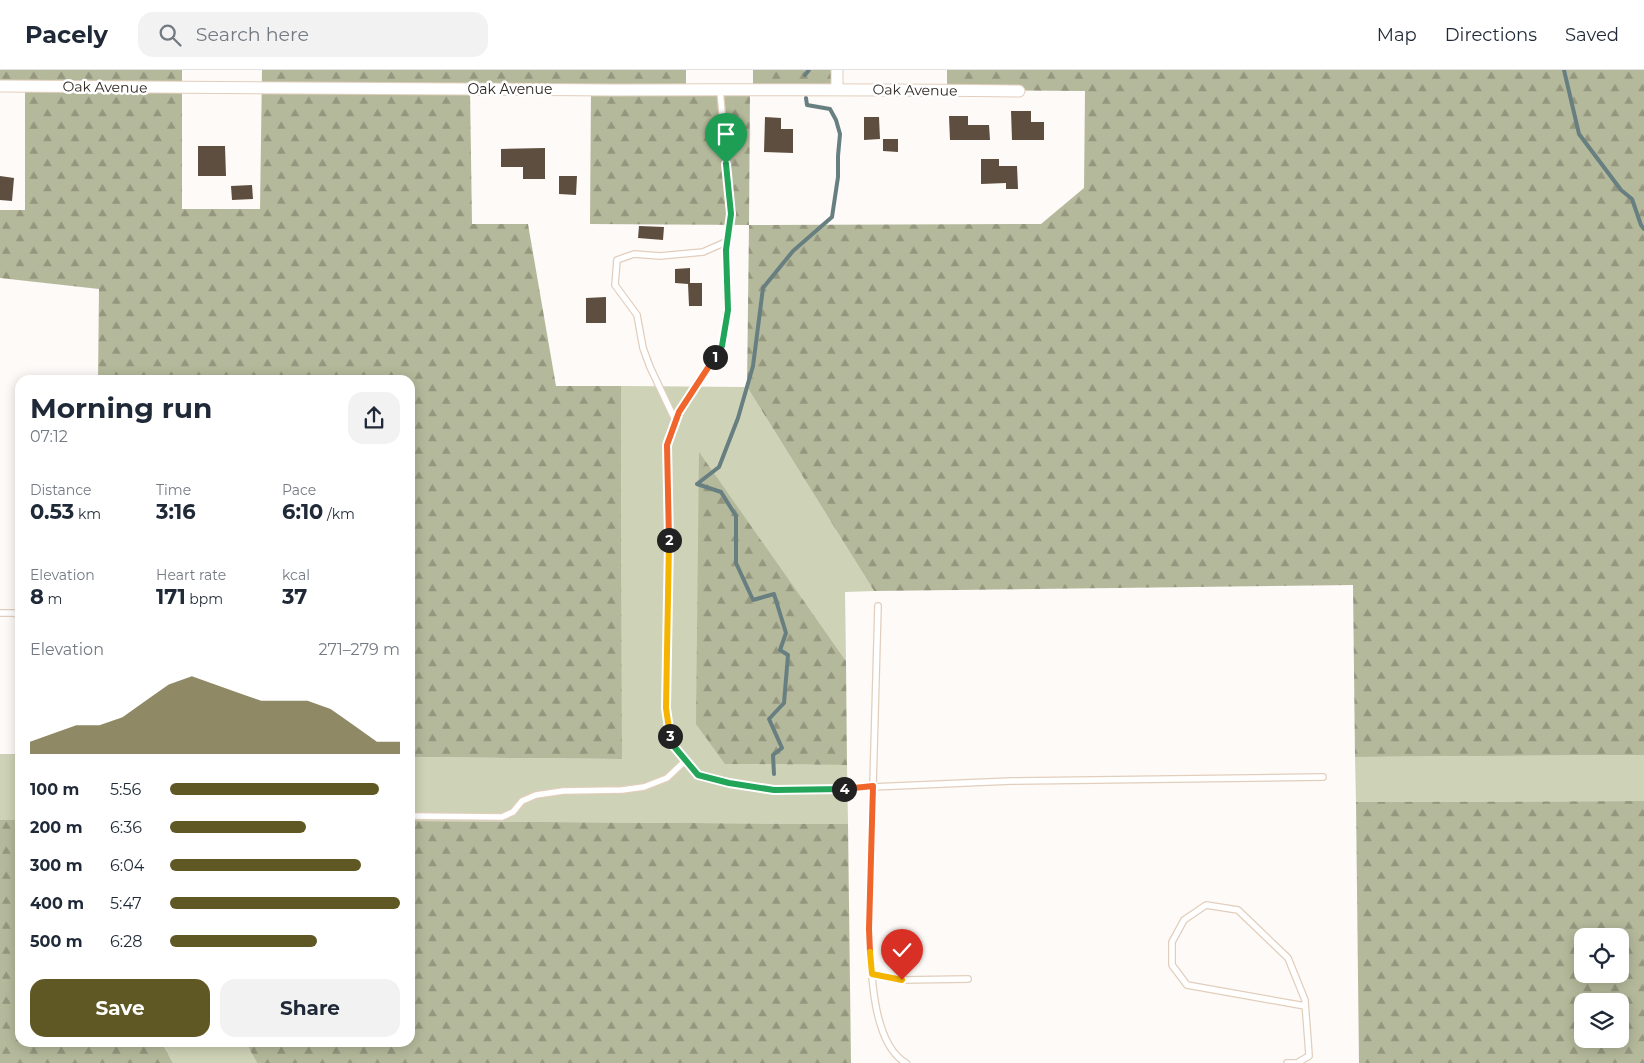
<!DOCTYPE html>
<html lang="en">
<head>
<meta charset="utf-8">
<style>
	:root { --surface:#fff; --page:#f2f2f3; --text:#1f2937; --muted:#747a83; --line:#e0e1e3; --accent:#605824 }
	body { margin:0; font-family:Montserrat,sans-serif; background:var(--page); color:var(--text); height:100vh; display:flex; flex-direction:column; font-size:19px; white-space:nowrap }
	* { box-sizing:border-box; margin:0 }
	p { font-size:16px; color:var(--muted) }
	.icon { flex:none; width:28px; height:28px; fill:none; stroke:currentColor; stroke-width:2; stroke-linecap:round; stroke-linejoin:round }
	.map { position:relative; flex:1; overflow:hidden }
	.details { position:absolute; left:15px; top:305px; width:400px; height:672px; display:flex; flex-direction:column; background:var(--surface); border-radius:15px; box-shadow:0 2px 12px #0003 }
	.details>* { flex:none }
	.controls { position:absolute; left:1574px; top:858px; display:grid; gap:10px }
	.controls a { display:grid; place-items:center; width:55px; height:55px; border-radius:10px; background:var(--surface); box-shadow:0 2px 12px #0003; font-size:25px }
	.pin { position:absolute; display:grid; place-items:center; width:42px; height:42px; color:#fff; margin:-51px -21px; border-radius:50% 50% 50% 0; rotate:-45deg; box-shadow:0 0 5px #0007 }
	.pin .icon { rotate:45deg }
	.km { position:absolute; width:25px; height:25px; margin:-12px; border-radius:50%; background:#222; color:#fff; font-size:14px; line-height:25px; text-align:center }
	.round { display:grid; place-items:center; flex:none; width:52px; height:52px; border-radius:15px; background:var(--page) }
	.head { display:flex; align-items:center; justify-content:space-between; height:85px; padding:0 15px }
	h1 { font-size:28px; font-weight:700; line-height:38px }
	.metrics { display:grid; grid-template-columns:repeat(3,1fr); gap:8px; height:85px; padding:5px 15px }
	.metrics div { display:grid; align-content:center }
	.metrics b { font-size:21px; font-weight:700 }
	.metrics small { font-size:14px; font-weight:400 }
	.metrics p { font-size:14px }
	.chart { height:140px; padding:10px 15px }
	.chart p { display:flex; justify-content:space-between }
	.chart svg { width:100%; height:90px; margin-top:5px; fill:var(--accent); opacity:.7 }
	.cta { display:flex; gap:10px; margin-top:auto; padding:10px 15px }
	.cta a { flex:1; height:58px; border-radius:15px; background:var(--accent); color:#fff; font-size:20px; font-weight:700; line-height:58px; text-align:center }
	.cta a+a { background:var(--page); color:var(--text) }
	ul { padding:0 15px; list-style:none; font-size:16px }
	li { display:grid; grid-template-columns:80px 60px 1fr; align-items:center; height:38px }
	li i { height:12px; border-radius:6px; background:var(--accent) }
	header { display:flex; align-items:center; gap:30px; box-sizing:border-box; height:70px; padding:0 25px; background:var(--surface); border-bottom:1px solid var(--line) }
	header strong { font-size:24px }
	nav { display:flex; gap:28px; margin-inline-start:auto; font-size:18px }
	.search { width:350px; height:45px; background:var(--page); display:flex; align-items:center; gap:12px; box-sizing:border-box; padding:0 18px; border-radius:15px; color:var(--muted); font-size:19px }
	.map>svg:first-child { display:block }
</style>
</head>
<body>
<header>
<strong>Pacely</strong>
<div class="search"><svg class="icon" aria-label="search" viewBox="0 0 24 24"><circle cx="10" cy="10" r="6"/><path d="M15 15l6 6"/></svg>Search here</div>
<nav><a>Map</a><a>Directions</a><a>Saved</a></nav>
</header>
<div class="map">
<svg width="1644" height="993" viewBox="0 0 1644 993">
	<defs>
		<pattern id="forest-firs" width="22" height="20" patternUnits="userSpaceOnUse" patternTransform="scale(1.25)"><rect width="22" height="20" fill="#b5b99b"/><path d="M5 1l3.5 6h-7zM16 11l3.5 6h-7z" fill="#94967e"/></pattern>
	</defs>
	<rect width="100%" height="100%" fill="#fefaf7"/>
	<path fill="#ced2b6" d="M621,316L747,317L874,521L845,522L846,591L699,383L725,694L847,695L848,754L410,751V687L622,689Z
		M0,684H20V750H0Z
		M1644,685V731L1356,732L1355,687Z
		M162,973H246L257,993H173Z"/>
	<path fill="url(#forest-firs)" fill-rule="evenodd" d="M0,0H182V139H260L262,0H686V20H750L749,155L1041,154L1084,118L1085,21L947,20V0H1644V685L1355,687L1353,515L874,521L747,317L749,155L590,154L591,20H470L472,154H528L556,316H621L622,689L410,687V310H98L99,219L0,208V140H25V16H0Z
		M753,0H837V19L753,20Z
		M699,382L846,591L847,695L725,694L696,654Z
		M1644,731V993H1359L1356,732ZM1582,866H1620V904H1582ZM1582,931H1620V969H1582Z
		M0,750H20V972L162,973L173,993H0Z
		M410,751L848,754L851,993H257L246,973L410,972Z"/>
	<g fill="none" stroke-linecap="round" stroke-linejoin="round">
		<path stroke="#687f82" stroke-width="4" d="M1564,0L1579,64L1621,120L1632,129L1641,155L1644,159
			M805,5L809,0
			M774,704L773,685L782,678L769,649L784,633L788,585L780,580L786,563L774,524L753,530L736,493V446L721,422L697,414L719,397L738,348L753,296L763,218L793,181L832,147L838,107V86L840,64L836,50L830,39L807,35L806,28"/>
	</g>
	<path fill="#5e4e3f" d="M1011,41H1031V52H1044V70H1012Z
		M949,46H968V55H989L990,70H950Z
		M765,47L781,48V59H793V83L764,82Z
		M864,47H879L880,69L864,70Z
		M883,69H898V82L883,81Z
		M198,76H225L226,106H198Z
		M545,78V109H523V97H501V79Z
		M981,89H999V96H1017L1018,119H1006V113L981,114Z
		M0,106L14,108L12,131L0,130Z
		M559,106H577L576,125L559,124Z
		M252,115L253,129L232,130L231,116Z
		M639,156L664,157L663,170L638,168Z
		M690,198V213H702V236H689L688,214L675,213V199Z
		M606,227V253H586V228Z"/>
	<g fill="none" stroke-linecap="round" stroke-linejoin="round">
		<defs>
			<path id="lane" d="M720,20L731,144L726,180L727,240L722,276L679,342L667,375L669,498L666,638L669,663L673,674L698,705L729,713L774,719L803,720L1011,711L1323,707
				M676,352L650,297L643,278L637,245L615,215L617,190L634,184L660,186L703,182L728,171
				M878,536L869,859C871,895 871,973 906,993
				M0,543H13L20,545
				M410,746L502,747L513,742L522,731L536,725L563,721L622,720L644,717L667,708L686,690
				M872,904L902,910L968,909
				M1287,993H1297L1309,986C1308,967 1306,949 1305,930L1288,888L1238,840L1206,835L1184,850L1172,872V895L1187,915L1305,936"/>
			<path id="street" d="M837,0V19
				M0,16C205,18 410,19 615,20C750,20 885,19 1019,21"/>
		</defs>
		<use href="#lane" stroke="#e2cebc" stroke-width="8"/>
		<use href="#street" stroke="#e2cebc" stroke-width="13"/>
		<use href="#lane" stroke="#fff" stroke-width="5.5"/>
		<use href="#street" stroke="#fff" stroke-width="11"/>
	</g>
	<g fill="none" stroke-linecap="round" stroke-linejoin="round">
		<defs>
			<path id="split-1" d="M715,287L722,276L728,240L726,180L731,144L726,94"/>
			<path id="split-2" d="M669,470L667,375L679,342L715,287"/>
			<path id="split-3" d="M669,470L666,638L670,666"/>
			<path id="split-4" d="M670,666L672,674L698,705L729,713L774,720L844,719"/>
			<path id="split-5" d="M844,719L873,716L869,859L870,882"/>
			<path id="split-6" d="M870,882L872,904L902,910"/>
		</defs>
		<use href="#split-1" stroke="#fff" stroke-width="10"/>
		<use href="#split-2" stroke="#fff" stroke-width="10"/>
		<use href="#split-3" stroke="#fff" stroke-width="10"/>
		<use href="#split-4" stroke="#fff" stroke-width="10"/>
		<use href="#split-5" stroke="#fff" stroke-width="10"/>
		<use href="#split-6" stroke="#fff" stroke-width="10"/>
		<use href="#split-1" stroke="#22a559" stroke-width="6"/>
		<use href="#split-2" stroke="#f0652b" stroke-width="6"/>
		<use href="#split-3" stroke="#f5b400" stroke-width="6"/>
		<use href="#split-4" stroke="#22a559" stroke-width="6"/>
		<use href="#split-5" stroke="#f0652b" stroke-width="6"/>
		<use href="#split-6" stroke="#f5b400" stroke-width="6"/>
	</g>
	<g text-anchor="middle" stroke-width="5" stroke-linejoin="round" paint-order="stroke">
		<g font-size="14" fill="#2d251f" stroke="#fff">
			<text transform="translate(105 17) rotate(1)" y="5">Oak Avenue</text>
			<text x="510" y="24">Oak Avenue</text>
			<text transform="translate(915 20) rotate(1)" y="5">Oak Avenue</text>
		</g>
	</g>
</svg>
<div class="controls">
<a><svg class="icon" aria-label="locate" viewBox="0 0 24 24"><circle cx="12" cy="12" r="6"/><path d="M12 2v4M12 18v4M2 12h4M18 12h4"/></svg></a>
<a><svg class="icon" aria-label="layers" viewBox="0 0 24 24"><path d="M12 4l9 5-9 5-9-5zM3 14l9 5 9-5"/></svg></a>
</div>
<div class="pin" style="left:726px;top:94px;background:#1e9e55"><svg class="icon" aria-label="arrive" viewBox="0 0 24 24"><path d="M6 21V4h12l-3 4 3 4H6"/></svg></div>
<div class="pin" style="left:902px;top:910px;background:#d93025"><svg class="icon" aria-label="check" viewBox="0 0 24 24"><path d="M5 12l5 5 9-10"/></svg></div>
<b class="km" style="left:715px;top:287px">1</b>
<b class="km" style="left:669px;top:470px">2</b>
<b class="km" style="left:670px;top:666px">3</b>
<b class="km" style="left:844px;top:719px">4</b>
<section class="details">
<div class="head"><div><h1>Morning run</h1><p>07:12</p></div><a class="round"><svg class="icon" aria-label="share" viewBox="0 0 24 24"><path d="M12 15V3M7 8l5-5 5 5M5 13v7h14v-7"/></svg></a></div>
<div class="metrics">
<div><p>Distance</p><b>0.53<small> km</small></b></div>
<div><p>Time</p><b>3:16</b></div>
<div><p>Pace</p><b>6:10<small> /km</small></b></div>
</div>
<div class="metrics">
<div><p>Elevation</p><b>8<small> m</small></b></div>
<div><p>Heart rate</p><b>171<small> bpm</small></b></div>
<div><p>kcal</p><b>37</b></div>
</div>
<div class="chart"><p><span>Elevation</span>271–279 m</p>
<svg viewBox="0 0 160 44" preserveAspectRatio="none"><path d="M0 44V38L10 34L20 30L30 30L40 26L50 18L60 10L70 6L80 10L90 14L100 18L110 18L120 18L130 22L140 30L150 38L160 38V44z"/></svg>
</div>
<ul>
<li><b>100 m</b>5:56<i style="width:91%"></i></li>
<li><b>200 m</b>6:36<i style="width:59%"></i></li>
<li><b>300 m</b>6:04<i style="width:83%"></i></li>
<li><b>400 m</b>5:47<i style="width:100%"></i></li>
<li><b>500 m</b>6:28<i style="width:64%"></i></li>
</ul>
<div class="cta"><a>Save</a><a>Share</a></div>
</section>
</div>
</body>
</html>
